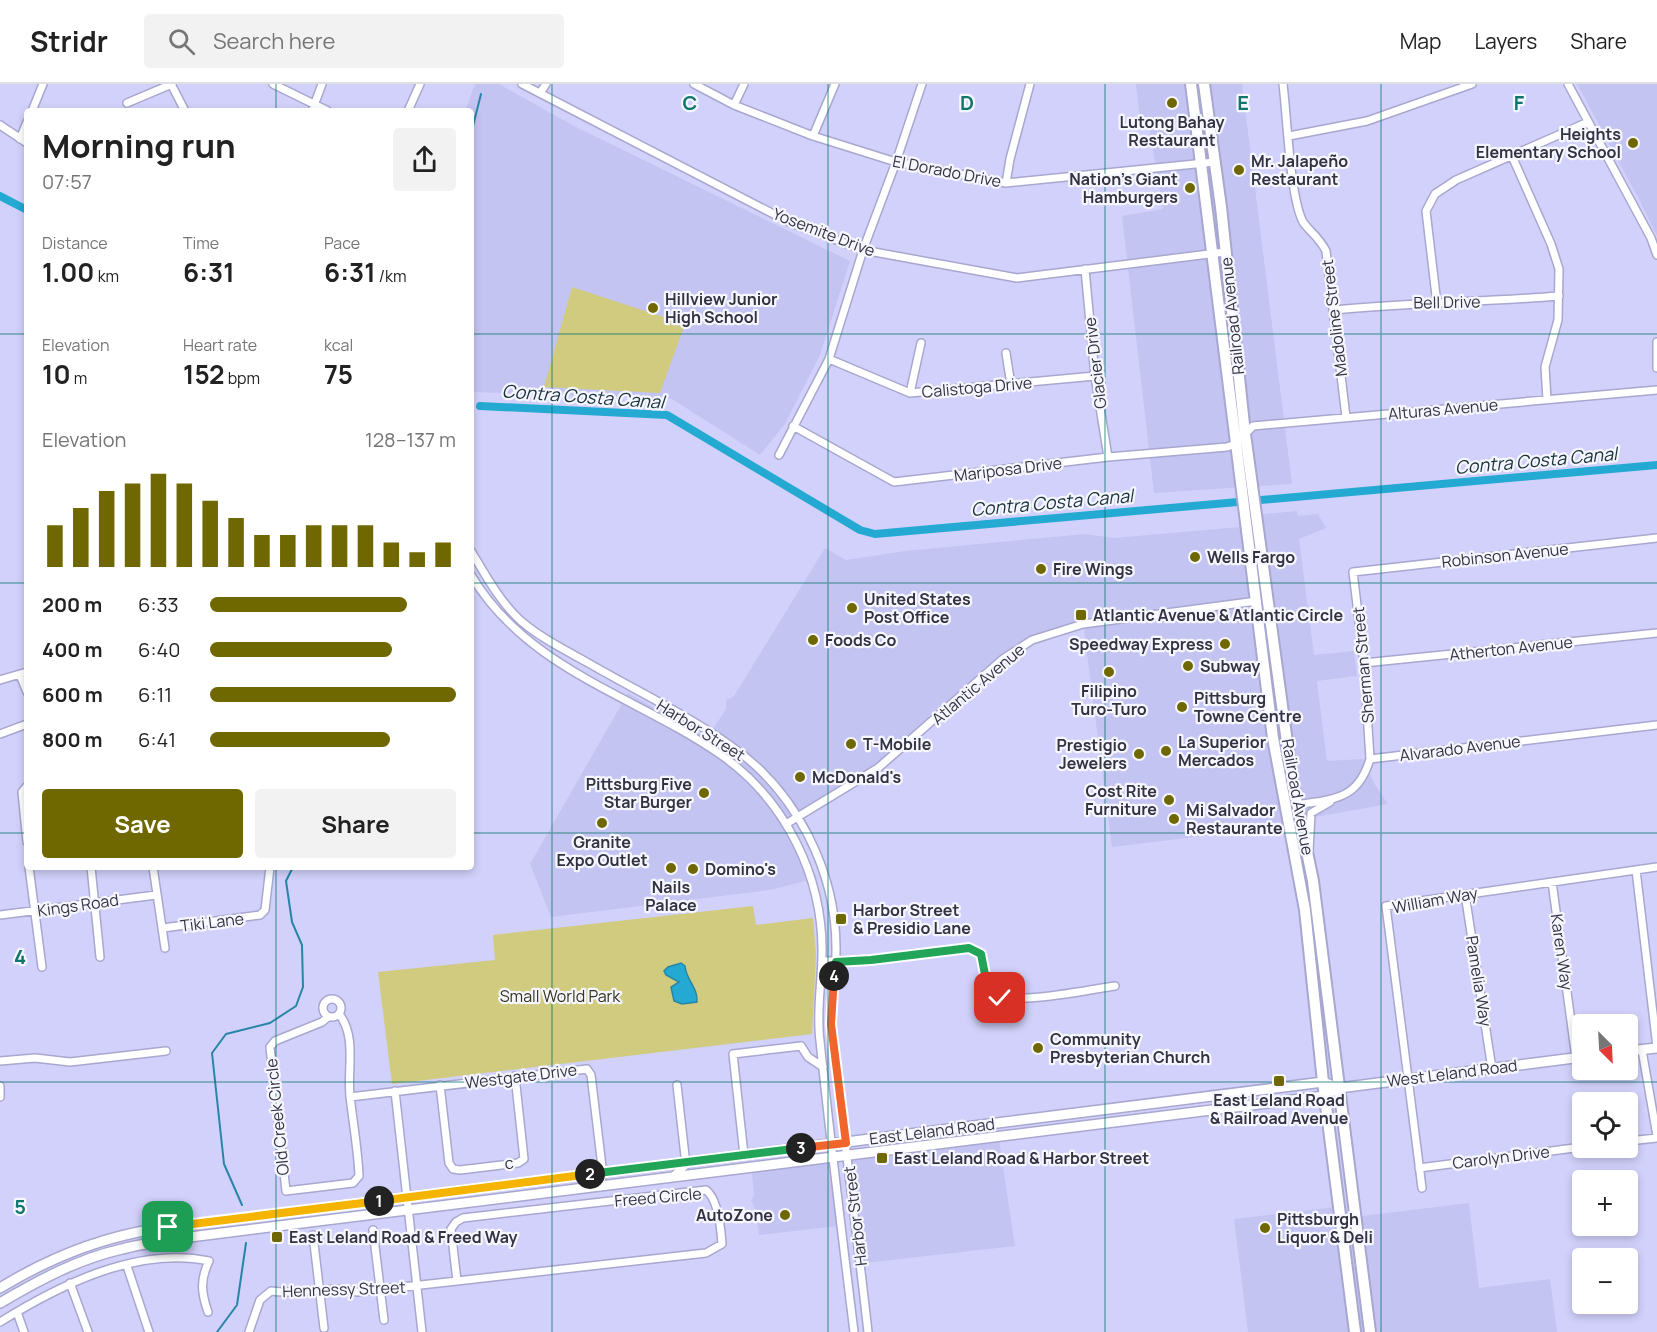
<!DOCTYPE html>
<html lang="en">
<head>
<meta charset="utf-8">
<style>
	:root { --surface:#fff; --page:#f2f2f2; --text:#222; --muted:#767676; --line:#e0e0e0; --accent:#6f6700 }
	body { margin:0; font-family:Manrope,sans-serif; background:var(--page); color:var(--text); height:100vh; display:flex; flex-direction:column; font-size:22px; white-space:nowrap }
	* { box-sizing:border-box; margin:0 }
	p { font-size:20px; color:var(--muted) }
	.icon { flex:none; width:33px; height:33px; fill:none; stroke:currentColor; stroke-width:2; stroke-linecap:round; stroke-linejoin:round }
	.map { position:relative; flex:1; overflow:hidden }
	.drawer { position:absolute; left:24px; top:24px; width:450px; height:762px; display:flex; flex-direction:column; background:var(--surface); border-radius:6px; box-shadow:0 3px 9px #0003 }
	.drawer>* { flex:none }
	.needle { width:39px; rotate:156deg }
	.tools { position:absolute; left:1572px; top:930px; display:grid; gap:12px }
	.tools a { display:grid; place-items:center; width:66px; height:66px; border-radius:6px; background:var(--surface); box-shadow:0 3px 9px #0003; font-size:30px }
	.pin { position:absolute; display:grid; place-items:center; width:51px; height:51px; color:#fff; margin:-26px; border-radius:12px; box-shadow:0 3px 9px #0006 }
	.km { position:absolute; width:30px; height:30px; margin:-15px; border-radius:50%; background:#222; color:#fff; font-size:16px; line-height:30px; text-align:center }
	.round { display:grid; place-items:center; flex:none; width:63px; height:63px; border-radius:6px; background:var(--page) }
	.headline { display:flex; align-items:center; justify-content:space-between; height:102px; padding:0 18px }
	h1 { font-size:33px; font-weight:700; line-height:45px }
	.figures { display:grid; grid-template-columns:repeat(3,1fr); gap:9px; height:102px; padding:6px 18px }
	.figures div { display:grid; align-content:center }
	.figures b { font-size:26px; font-weight:700 }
	.figures small { font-size:16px; font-weight:400 }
	.figures p { font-size:16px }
	.chart { height:168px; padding:12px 18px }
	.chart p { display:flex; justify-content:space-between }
	.chart svg { width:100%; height:108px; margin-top:6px; stroke:var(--accent); stroke-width:6 }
	.cta { display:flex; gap:12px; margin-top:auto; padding:12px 18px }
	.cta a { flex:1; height:69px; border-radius:6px; background:var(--accent); color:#fff; font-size:24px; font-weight:700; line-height:69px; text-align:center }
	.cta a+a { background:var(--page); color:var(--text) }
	ul { padding:0 18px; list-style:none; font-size:20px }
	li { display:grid; grid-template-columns:96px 72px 1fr; align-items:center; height:45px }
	li i { height:15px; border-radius:8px; background:var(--accent) }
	header { display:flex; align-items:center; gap:36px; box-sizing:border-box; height:84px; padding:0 30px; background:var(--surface); border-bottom:2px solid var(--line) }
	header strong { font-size:28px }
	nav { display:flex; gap:33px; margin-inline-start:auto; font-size:21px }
	.search { width:420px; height:54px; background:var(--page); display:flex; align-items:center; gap:15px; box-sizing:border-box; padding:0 21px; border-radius:6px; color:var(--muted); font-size:22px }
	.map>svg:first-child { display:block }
</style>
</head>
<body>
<header>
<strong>Stridr</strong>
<div class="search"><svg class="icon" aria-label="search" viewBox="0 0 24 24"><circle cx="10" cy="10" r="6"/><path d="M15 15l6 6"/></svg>Search here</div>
<nav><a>Map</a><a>Layers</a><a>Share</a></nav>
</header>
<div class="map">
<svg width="1657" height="1248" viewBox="0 0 1657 1248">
	<rect width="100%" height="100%" fill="#d1d1fb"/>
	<path fill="#c4c4f3" d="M475,0H499L570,40L850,177L820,271L785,340L760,371L672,315L471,308V27H465Z
		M1136,0H1242L1292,400L1154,409L1122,132L1163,125L1148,37L1140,38Z
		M1577,0H1657V152L1641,119Z
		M1297,427L1298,432L1318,430L1326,444L1299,455L1314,571L1354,567L1357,592L1317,597L1327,677L1363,675L1375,701L1388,720L1315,733L1278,743L1112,763L1083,539L1057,545L1002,574L896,671L853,703L792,739L817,794L770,806L551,833L530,780L628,609L707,654L726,625V616L734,612L825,464L846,476L905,467L1085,450L1114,454L1241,443L1264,430Z
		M999,1056L1015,1162L864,1179L852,1075Z
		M830,1077L838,1142L759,1151L756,1127L751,1116L754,1111L752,1090L755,1086Z
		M1469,1119L1479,1204L1550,1195L1557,1248H1248L1234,1135L1335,1123L1362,1132Z"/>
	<path fill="#d0cb7e" d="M572,203L685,240L660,309L544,303Z
		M753,822L756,841L813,834L816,871L812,950L392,1000L378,888L495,876L493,851Z"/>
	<path fill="#23a9d2" stroke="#2885a7" stroke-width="1.5" d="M681,879L685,882C686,896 698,903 697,918L682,920L674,917L671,903L679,898L666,891L664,887L668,883Z"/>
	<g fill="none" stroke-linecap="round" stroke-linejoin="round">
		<path stroke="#2885a7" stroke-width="2" d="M471,50L481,10
			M242,1121L224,1080L212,969L226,950L270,939L296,922L303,903L302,861L292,838L286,797L293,783
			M217,1248L237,1221L246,1159"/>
		<path stroke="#23a9d2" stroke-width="8" d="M0,112L27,126
			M480,322L667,331L860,446L875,450L1657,381"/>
		<defs>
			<path id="minor" d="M171,0L185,27
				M273,0L328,27
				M522,0L789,138L863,166L1017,194L1225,168
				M694,0L734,21L813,52L896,78L1006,99L1215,78
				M1283,0C1287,32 1290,113 1303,138C1309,147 1319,153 1326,167L1346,333
				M1568,0L1651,154L1657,171
				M540,9L546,0
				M127,19L172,0
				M734,21L744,0
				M32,27L43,0
				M312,27L322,0
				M408,27L420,0
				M0,41L27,59
				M813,52L835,0
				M1289,52L1367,37L1472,0
				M20,55L27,38
				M1512,72L1551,160L1559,185L1558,236L1545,283L1547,315
				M1006,99L1010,75L1030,0
				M1085,185L1095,292L1108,373
				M1437,220L1426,127L1435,110L1456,96L1588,38
				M1334,226C1409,219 1484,218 1559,212
				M1657,258V284
				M1006,269L1011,301
				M829,275L910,309L1095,292
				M910,309L921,259
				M793,342L894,398L1108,373L1227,363L1236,360L1253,342L1657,306
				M779,371L829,275L863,166L896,78L922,0
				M471,467C486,492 500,518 521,537C542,555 567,567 590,580C637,607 687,631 731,662C796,707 837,788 836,867C836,896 829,924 832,953C844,1052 857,1150 868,1248
				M471,491C528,587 638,612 724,673C786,718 823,793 822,869C822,899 816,927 820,957C830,1054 842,1151 854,1248
				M1364,579L1657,549
				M20,591L27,608
				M0,596L27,588
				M0,650L27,640
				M1370,675L1364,579L1353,488L1657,454
				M27,702L22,708L27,758
				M1296,721C1334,715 1358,716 1370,675L1657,641
				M786,740L878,684L1003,575L1032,556L1083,540L1257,517
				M1309,767L1311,729L1330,718
				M29,783L42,883
				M91,783L100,873
				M153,783L165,864
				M1636,786L1657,963
				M1552,798L1576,974
				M1465,810L1492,985
				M0,831L156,811
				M163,844L260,831L265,826L270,783
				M822,877L871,876L969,864L981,870L988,906C1005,925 1089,905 1115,902
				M323 924a9 9 0 1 1 18 0a9 9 0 1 1-18 0Z
				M328,933L322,938L275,957L270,963L286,1107L353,1099L359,1092C358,1066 353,1039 350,1012C347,987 357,952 339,930
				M801,962L808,973L823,983
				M1642,966L1657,1052
				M0,977L35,974L70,978L166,967
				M440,1001L449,1079L453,1085L460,1086L518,1079L524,1075L515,992
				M0,1002V1013
				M395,1007L422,1248
				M350,1013L587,985L591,991L603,1091L601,1096L586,1099L583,1104
				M1628,1057L1657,1054
				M744,1071L733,970L801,962
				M1419,1084L1582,1063
				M672,1093L686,1081L677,1001
				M1422,1104L1386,822L1657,783
				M706,1106C718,1115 721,1145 722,1160L706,1169L457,1197L451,1145L456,1138L463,1134Z
				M373,1146L384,1236
				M313,1151L324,1244
				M127,1182L149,1248
				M70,1199L88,1248
				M17,1228L24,1248
				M0,1238C60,1201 137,1162 209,1177C200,1196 201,1208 208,1228
				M249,1248L260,1216L271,1207C300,1212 329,1200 357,1208L457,1197"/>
			<path id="major" d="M1628,967L1657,964
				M0,1204C49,1174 98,1154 155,1145L1323,998L1339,1004
				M0,1219C39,1196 78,1175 122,1165C144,1159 167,1157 190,1153L1324,1012L1339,1004L1582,973"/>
			<path id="highway" d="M1191,0L1273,654L1305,826L1323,998L1355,1248
				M1204,0L1221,123L1245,350L1292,695L1313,797L1370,1248"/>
		</defs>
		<use href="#minor" stroke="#a7a7cf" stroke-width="10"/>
		<use href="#major" stroke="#a7a7cf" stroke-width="12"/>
		<use href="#highway" stroke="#a7a7cf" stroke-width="14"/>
		<use href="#minor" stroke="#fff" stroke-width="7"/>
		<use href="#major" stroke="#fff" stroke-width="9"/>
		<use href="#highway" stroke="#fff" stroke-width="10"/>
	</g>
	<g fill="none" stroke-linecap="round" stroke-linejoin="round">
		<defs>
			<path id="split-1" d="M168,1143L379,1117"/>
			<path id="split-2" d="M379,1117L590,1090"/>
			<path id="split-3" d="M590,1090L801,1064"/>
			<path id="split-4" d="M801,1064L846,1059L831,940L834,892"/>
			<path id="split-5" d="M834,892L836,878L871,876L969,864L981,870L988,906L1000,914"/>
		</defs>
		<use href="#split-1" stroke="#fff" stroke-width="12"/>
		<use href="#split-2" stroke="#fff" stroke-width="12"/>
		<use href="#split-3" stroke="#fff" stroke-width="12"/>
		<use href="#split-4" stroke="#fff" stroke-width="12"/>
		<use href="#split-5" stroke="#fff" stroke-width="12"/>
		<use href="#split-1" stroke="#f5b400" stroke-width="8"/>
		<use href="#split-2" stroke="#f5b400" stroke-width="8"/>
		<use href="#split-3" stroke="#22a559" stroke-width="8"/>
		<use href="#split-4" stroke="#f0652b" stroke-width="8"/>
		<use href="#split-5" stroke="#22a559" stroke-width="8"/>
	</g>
	<path fill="none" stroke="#0f766e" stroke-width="1.5" stroke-opacity="0.55" d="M276,0V27M552,0V1248M828,0V1248M1105,0V1248M1381,0V1248M0,250H27M471,250H1657M0,499H27M471,499H1657M0,749H27M471,749H1657M276,783V1248M0,998H1657"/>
	<g fill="#6f6700" stroke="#f6f6fe" stroke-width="2">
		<circle cx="1172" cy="19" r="6"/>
		<circle cx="1633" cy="59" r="6"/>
		<circle cx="1239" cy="86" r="6"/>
		<circle cx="1190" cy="104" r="6"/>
		<circle cx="653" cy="224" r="6"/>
		<circle cx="1195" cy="473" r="6"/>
		<circle cx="1041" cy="485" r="6"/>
		<circle cx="852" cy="524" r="6"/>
		<rect x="1075" y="525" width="12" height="12" rx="3"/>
		<circle cx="813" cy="556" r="6"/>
		<circle cx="1225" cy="560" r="6"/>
		<circle cx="1188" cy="582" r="6"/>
		<circle cx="1109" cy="588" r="6"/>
		<circle cx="1182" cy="623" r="6"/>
		<circle cx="851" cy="660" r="6"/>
		<circle cx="1166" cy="667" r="6"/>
		<circle cx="1139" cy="670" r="6"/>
		<circle cx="800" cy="693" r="6"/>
		<circle cx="704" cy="709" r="6"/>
		<circle cx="1169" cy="716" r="6"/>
		<circle cx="1174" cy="735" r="6"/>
		<circle cx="602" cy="739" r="6"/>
		<circle cx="671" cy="784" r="6"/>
		<circle cx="693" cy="785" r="6"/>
		<rect x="835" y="829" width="12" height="12" rx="3"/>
		<circle cx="1038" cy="964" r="6"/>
		<rect x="1273" y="991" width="12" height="12" rx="3"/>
		<rect x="876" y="1068" width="12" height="12" rx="3"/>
		<circle cx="785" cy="1131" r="6"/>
		<circle cx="1265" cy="1144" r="6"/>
		<rect x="271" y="1147" width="12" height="12" rx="3"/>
	</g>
	<g text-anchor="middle" stroke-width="4.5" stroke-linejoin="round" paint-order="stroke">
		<g font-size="16" font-weight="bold" fill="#323242" stroke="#f6f6fe" text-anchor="start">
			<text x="1172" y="44" text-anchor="middle">Lutong Bahay<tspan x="1172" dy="18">Restaurant</tspan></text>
			<text x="1621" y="56" text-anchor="end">Heights<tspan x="1621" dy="18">Elementary School</tspan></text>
			<text x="1251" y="83">Mr. Jalapeño<tspan x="1251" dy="18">Restaurant</tspan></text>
			<text x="1178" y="101" text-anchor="end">Nation's Giant<tspan x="1178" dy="18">Hamburgers</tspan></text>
			<text x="665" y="221">Hillview Junior<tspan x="665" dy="18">High School</tspan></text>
			<text x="1207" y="479">Wells Fargo</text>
			<text x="1053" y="491">Fire Wings</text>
			<text x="864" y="521">United States<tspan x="864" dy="18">Post Office</tspan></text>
			<text x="1093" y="537">Atlantic Avenue &amp; Atlantic Circle</text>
			<text x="825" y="562">Foods Co</text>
			<text x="1213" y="566" text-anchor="end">Speedway Express</text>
			<text x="1200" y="588">Subway</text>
			<text x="1109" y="613" text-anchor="middle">Filipino<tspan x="1109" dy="18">Turo-Turo</tspan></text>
			<text x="1194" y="620">Pittsburg<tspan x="1194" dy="18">Towne Centre</tspan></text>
			<text x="1178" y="664">La Superior<tspan x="1178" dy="18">Mercados</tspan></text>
			<text x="863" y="666">T-Mobile</text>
			<text x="1127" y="667" text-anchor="end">Prestigio<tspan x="1127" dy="18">Jewelers</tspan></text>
			<text x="812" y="699">McDonald's</text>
			<text x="692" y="706" text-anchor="end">Pittsburg Five<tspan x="692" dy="18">Star Burger</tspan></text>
			<text x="1157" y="713" text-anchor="end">Cost Rite<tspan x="1157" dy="18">Furniture</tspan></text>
			<text x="1186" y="732">Mi Salvador<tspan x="1186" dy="18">Restaurante</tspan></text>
			<text x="602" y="764" text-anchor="middle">Granite<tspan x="602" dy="18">Expo Outlet</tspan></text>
			<text x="705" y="791">Domino's</text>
			<text x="671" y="809" text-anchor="middle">Nails<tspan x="671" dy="18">Palace</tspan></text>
			<text x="853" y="832">Harbor Street<tspan x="853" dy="18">&amp; Presidio Lane</tspan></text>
			<text x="1050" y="961">Community<tspan x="1050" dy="18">Presbyterian Church</tspan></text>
			<text x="1279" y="1022" text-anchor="middle">East Leland Road<tspan x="1279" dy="18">&amp; Railroad Avenue</tspan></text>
			<text x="894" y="1080">East Leland Road &amp; Harbor Street</text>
			<text x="773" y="1137" text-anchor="end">AutoZone</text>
			<text x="1277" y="1141">Pittsburgh<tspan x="1277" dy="18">Liquor &amp; Deli</tspan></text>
			<text x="289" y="1159">East Leland Road &amp; Freed Way</text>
		</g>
		<g font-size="16" fill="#323242" stroke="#f6f6fe">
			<text transform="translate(947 87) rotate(11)" y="6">El Dorado Drive</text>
			<text transform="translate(824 148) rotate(21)" y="6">Yosemite Drive</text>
			<text transform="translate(1447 218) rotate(-1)" y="6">Bell Drive</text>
			<text transform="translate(1232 232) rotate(-96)" y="6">Railroad Avenue</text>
			<text transform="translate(1334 234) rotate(-97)" y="6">Madoline Street</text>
			<text transform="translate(1095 279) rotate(-97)" y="6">Glacier Drive</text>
			<text transform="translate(977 303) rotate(-5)" y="6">Calistoga Drive</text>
			<text transform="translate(1443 325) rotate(-5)" y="6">Alturas Avenue</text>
			<text transform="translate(1008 385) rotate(-7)" y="6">Mariposa Drive</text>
			<text transform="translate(1505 471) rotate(-6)" y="6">Robinson Avenue</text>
			<text transform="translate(1511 564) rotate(-6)" y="6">Atherton Avenue</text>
			<text transform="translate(1363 581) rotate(-95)" y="6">Sherman Street</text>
			<text transform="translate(978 600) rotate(-40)" y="6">Atlantic Avenue</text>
			<text transform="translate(701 646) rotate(32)" y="6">Harbor Street</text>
			<text transform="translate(1460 664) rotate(-7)" y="6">Alvarado Avenue</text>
			<text transform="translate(1298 713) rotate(80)" y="6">Railroad Avenue</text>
			<text transform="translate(1435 816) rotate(-10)" y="6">William Way</text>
			<text transform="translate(78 821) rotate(-8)" y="6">Kings Road</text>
			<text transform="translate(212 838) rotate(-7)" y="6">Tiki Lane</text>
			<text transform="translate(1562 868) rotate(82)" y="6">Karen Way</text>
			<text transform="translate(1479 897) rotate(81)" y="6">Pamelia Way</text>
			<text transform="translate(1452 989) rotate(-7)" y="6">West Leland Road</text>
			<text transform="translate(521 992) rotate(-7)" y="6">Westgate Drive</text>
			<text transform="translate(277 1033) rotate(-96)" y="6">Old Creek Circle</text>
			<text transform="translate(932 1047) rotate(-7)" y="6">East Leland Road</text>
			<text transform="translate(1501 1073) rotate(-7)" y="6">Carolyn Drive</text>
			<text transform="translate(509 1079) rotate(-9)" y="6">c</text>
			<text transform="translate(658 1113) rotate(-5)" y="6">Freed Circle</text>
			<text transform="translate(855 1132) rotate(-97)" y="6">Harbor Street</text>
			<text transform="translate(344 1205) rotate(-2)" y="6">Hennessy Street</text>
		</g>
		<g font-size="16" fill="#35331d" stroke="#f6f6fe">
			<text x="560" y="918">Small World Park</text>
		</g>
		<g font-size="18" font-style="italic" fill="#18323c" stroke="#f6f6fe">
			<text transform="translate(583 313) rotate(4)" y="6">Contra Costa Canal</text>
			<text transform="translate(1536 377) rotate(-5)" y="6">Contra Costa Canal</text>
			<text transform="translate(1052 419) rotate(-5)" y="6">Contra Costa Canal</text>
		</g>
	</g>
	<g font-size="20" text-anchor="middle" font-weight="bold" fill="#0f766e" stroke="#f6f6fe" stroke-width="4.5" stroke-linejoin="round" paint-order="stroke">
		<text x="690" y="26">C</text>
		<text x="967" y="26">D</text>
		<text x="1243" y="26">E</text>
		<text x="1519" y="26">F</text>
		<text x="20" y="880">4</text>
		<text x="20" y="1130">5</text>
	</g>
</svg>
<div class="tools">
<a><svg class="needle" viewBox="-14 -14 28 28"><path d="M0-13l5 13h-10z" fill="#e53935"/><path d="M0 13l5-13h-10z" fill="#767676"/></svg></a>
<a><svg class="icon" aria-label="locate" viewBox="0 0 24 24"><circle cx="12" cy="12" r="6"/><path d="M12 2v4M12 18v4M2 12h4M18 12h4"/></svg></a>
<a>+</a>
<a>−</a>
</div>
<div class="pin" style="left:168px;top:1143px;background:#1e9e55"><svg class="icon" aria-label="arrive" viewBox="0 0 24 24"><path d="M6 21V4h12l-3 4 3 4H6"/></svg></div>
<div class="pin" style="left:1000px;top:914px;background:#d93025"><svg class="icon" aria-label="check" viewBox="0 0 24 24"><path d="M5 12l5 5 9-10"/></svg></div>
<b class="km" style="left:379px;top:1117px">1</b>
<b class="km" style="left:590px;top:1090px">2</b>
<b class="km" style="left:801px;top:1064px">3</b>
<b class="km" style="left:834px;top:892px">4</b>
<section class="drawer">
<div class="headline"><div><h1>Morning run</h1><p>07:57</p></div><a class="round"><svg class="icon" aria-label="share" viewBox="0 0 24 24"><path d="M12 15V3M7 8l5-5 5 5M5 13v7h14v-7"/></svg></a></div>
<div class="figures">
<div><p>Distance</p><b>1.00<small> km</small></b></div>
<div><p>Time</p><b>6:31</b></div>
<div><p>Pace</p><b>6:31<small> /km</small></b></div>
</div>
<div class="figures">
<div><p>Elevation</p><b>10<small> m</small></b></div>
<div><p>Heart rate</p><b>152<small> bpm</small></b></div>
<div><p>kcal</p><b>75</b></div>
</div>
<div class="chart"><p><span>Elevation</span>128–137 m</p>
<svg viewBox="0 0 160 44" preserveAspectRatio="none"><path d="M5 44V27M15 44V20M25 44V13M35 44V10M45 44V6M55 44V10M65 44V17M75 44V24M85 44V31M95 44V31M105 44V27M115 44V27M125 44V27M135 44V34M145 44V38M155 44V34"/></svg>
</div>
<ul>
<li><b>200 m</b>6:33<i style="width:80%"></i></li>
<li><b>400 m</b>6:40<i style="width:74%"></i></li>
<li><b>600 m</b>6:11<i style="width:100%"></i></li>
<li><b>800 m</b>6:41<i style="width:73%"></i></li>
</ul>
<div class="cta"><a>Save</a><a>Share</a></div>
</section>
</div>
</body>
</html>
